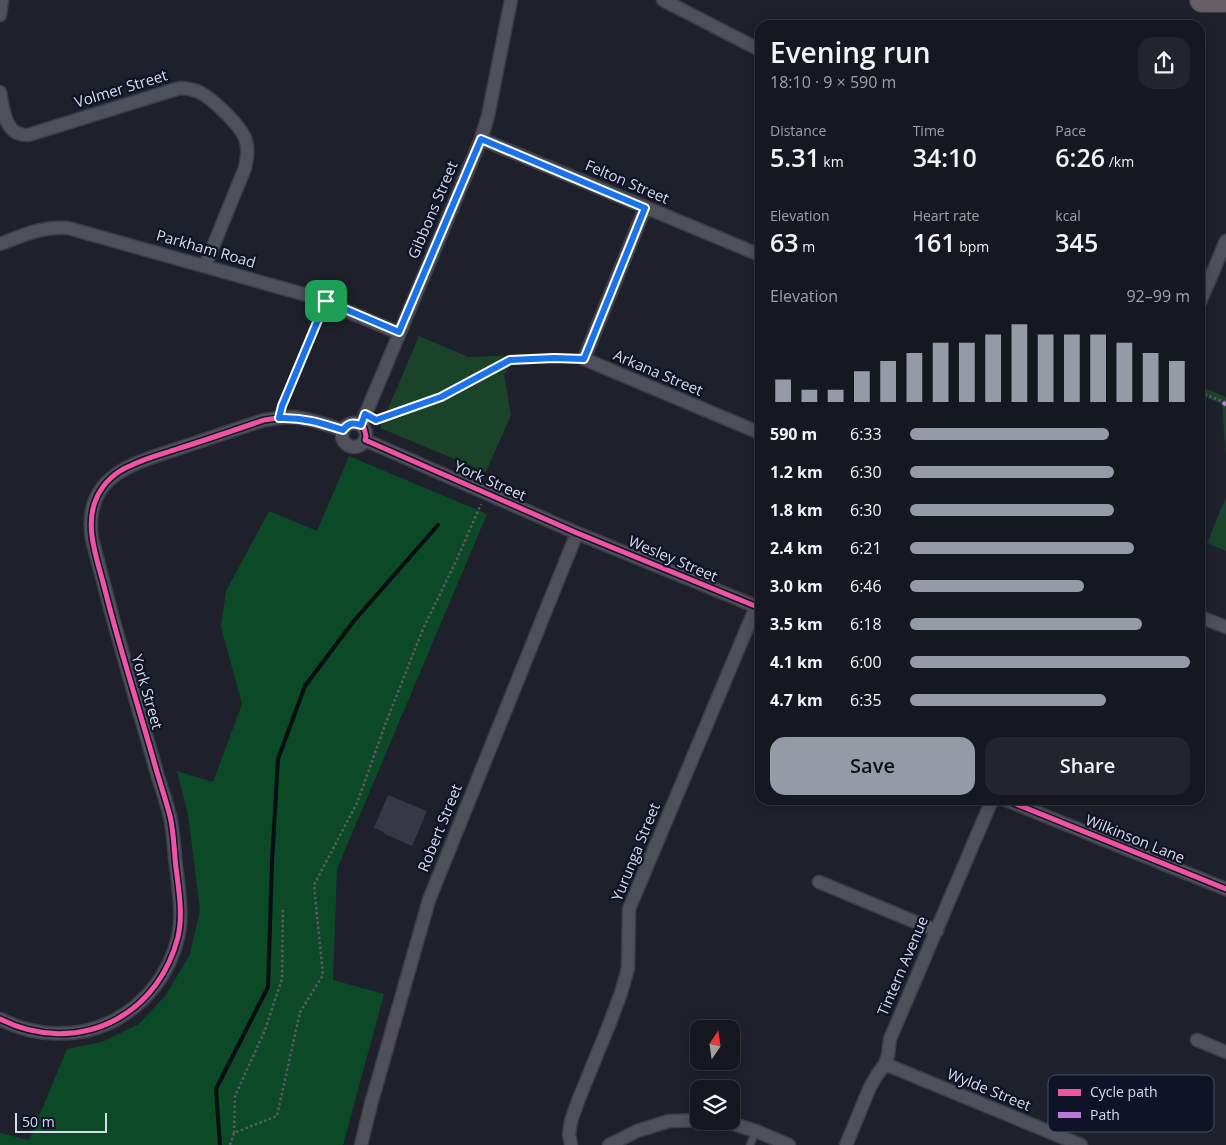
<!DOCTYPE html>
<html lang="en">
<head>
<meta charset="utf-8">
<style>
	:root { --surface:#161820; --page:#23252d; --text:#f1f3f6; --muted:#9ea0a5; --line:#35373e; --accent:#969aa6 }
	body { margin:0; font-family:"Open Sans",sans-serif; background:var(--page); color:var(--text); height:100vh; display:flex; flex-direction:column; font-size:19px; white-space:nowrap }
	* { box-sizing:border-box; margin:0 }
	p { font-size:16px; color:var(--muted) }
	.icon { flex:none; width:28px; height:28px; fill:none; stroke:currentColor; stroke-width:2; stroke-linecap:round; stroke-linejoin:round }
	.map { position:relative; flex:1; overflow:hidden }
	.drawer { position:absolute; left:755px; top:20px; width:450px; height:785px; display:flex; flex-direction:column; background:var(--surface); border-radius:15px; box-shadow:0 2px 12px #0003,0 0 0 1px var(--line) }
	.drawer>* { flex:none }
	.needle { width:32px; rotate:13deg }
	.buttons { position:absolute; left:690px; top:1020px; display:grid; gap:10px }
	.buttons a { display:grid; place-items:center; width:50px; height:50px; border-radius:10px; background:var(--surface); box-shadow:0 2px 12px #0003,0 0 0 1px var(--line); font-size:25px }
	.scale { position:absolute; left:15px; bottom:12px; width:92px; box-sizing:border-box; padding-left:5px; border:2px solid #d7dbe9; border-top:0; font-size:14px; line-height:18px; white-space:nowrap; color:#d7dbe9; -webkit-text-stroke:4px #0f1327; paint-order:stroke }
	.pin { position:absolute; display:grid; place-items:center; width:42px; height:42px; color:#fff; margin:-21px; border-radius:10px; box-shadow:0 2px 8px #0006 }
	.round { display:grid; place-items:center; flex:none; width:52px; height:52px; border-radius:15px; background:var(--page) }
	.head { display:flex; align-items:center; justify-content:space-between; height:85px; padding:0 15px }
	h1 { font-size:28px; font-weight:600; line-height:38px }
	.stats { display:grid; grid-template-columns:repeat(3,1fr); gap:8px; height:85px; padding:5px 15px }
	.stats div { display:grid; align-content:center }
	.stats b { font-size:25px; font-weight:600 }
	.stats small { font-size:14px; font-weight:400 }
	.stats p { font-size:14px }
	.chart { height:140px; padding:10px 15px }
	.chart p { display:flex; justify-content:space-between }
	.chart svg { width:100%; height:90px; margin-top:5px; stroke:var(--accent); stroke-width:6 }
	.primary-button { display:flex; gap:10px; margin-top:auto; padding:10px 15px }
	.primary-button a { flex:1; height:58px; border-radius:15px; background:var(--accent); color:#111; font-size:20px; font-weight:600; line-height:58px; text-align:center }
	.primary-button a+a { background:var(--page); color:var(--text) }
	ul { padding:0 15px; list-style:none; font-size:16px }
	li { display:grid; grid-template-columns:80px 60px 1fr; align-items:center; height:38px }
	li i { height:12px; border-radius:6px; background:var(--accent) }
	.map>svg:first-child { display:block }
</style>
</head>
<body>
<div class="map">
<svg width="1226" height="1145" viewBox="0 0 1226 1145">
	<rect width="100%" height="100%" fill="#1e202b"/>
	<path fill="#1b432a" d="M419,336L468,357L562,353V361H514L504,374L511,415L486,472L380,428Z
		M1200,386L1226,397V458L1222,404L1200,395Z
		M1226,497V551L1207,543Z"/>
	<path fill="#0c4a27" d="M349,456L487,514L337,869L333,980L384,994L343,1145H0V1133L29,1140L67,1049L102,1042L139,1024L166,995L190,954L200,910L188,814L177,771L213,782L242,704L221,627L226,591L269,511L317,531Z"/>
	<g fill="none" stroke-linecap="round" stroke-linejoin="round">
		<path stroke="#050e12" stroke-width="4" d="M220,1145L216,1089L268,987L272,862L278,759L305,686L353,622L438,525"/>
	</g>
	<path fill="#373747" d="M388,795L427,811L412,846L387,835L383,833L384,832L374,828Z"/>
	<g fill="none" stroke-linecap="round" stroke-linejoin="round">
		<defs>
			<path id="lane" d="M279,418L282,405L325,301
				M750,1145L756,1131"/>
			<path id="street" d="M663,0L760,50
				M0,15L2,0
				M0,92C3,105 4,130 20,134C23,135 25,135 28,135L180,88C187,88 192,89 199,92C212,98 239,124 245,138C249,148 247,158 245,168L205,266
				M481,139L760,255
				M645,208L584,359L760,433
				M0,244C24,235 42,226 68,228L314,297L399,333
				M1200,302L1226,241
				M342 435a12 12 0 1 1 24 0a12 12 0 1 1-24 0Z
				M361,425L481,139L488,116L511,0
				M365,440L577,533L760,608
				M1200,617L1226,627
				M1006,800L1226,889
				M819,882L937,931
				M0,1019C35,1037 78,1039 113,1021C146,1004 170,973 178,937C183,916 179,894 177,873C174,854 174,835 170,816C167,804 163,792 159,780C152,755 144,729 137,704C121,649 106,594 92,539C82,474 135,463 183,447C210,438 237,429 264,420C273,419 282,417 292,417C309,418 327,425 343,430
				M1197,1040L1226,1052
				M885,1064L1081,1145
				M711,1121L730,1123L756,1131L789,1145
				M361,1145L371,1104L429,900L577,533
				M571,1145L569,1134L571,1121L578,1101L609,1025L621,993L628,968L629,909L756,607
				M609,1145L637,1131L669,1121L699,1120
				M846,1145L870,1087L877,1075L885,1064L888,1055L890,1039L992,800"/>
			<path id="highway" d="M1202,0H1224"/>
		</defs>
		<use href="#lane" stroke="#3a3c46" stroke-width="9"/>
		<use href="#street" stroke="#3a3c46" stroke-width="15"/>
		<use href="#highway" stroke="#3a3c46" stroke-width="26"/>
		<path stroke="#595b62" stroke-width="2.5" stroke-dasharray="2.5 2.5" stroke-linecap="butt" d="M1200,392L1223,402
			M375,419L441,397L510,360L554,358H572
			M234,1133L235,1096L265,1030L282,979L283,907
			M230,1145L234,1133L277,1116L300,1012L323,975L314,885L357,803L385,725L423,629L457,559L481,504"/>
		<use href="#lane" stroke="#4f515a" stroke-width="6"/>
		<use href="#street" stroke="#4f515a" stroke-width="12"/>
		<use href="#highway" stroke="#695d67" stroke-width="24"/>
		<path stroke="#ba77d6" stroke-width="4" stroke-dasharray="8 4" stroke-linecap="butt" d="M1223,402L1226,405"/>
		<defs>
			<path id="cycleway" d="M1006,800L1226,889
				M0,1019C37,1038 81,1039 117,1019C148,1002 169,972 178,937C183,915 179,891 176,868C174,851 174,833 170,816C165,797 158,777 153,758C137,702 119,646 105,590C98,561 83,526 97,497C104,482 117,471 132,465C146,458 162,454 177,449C206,440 235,430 264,420C273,419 282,417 292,417C309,418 327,425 343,430C349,422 357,422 364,428L366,436L365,440L577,533L760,608"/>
		</defs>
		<use href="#cycleway" stroke="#0f1327" stroke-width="8"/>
		<use href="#cycleway" stroke="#f153a3" stroke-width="5"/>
	</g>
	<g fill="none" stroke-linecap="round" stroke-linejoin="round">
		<defs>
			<path id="route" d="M481,139L645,208L584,359L554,358L510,360L441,397L376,420L365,414L361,425C353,422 348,423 343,430C321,423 303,417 279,418L282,406L326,301L399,332Z"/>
		</defs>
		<use href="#route" stroke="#fff" stroke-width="10"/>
		<use href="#route" stroke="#1a73e8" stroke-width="6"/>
	</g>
	<g text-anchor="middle" stroke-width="4.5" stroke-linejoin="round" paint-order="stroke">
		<g font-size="15" fill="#d7dbe9" stroke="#0f1327">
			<text transform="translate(121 89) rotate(-17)" y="5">Volmer Street</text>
			<text transform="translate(627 182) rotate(23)" y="5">Felton Street</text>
			<text transform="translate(433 210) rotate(-67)" y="5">Gibbons Street</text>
			<text transform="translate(206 249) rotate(16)" y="5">Parkham Road</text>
			<text transform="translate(658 373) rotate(23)" y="5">Arkana Street</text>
			<text transform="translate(490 481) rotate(24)" y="5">York Street</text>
			<text transform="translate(673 559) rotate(23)" y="5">Wesley Street</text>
			<text transform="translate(147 692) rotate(74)" y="5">York Street</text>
			<text transform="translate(440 828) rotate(-68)" y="5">Robert Street</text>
			<text transform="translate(1135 839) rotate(22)" y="5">Wilkinson Lane</text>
			<text transform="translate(636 852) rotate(-68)" y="5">Yurunga Street</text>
			<text transform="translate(903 966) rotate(-67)" y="5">Tintern Avenue</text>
			<text transform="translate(989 1090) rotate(22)" y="5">Wylde Street</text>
		</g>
	</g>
	<rect x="1048" y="1075" width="166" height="57" rx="8" fill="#0f1327" stroke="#4b4f61" stroke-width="1"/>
	<rect x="1058" y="1089" width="23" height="7" fill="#f153a3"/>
	<rect x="1058" y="1112" width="23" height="6" fill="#ba77d6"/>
	<g font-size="14" fill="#d7dbe9">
		<text x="1090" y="1097">Cycle path</text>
		<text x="1090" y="1120">Path</text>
	</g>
</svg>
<div class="buttons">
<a><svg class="needle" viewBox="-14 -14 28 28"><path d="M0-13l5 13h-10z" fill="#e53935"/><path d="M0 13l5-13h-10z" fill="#9ea0a5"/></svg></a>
<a><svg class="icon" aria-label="layers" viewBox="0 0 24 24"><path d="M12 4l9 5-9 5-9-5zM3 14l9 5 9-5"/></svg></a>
</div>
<div class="scale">50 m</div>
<div class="pin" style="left:326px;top:301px;background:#1e9e55"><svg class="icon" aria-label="arrive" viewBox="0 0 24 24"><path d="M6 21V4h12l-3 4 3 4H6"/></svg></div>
<section class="drawer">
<div class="head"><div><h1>Evening run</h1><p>18:10 · 9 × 590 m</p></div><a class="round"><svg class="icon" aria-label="share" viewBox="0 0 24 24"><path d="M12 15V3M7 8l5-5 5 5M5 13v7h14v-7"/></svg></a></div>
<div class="stats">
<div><p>Distance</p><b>5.31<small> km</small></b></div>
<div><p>Time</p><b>34:10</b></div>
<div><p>Pace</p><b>6:26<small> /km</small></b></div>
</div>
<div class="stats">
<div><p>Elevation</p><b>63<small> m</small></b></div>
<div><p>Heart rate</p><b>161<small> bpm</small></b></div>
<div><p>kcal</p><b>345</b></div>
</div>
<div class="chart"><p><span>Elevation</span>92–99 m</p>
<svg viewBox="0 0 160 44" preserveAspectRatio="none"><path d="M5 44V33M15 44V38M25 44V38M35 44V29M45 44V24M55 44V20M65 44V15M75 44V15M85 44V11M95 44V6M105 44V11M115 44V11M125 44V11M135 44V15M145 44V20M155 44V24"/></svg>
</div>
<ul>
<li><b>590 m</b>6:33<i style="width:71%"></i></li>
<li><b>1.2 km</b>6:30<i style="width:73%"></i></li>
<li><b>1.8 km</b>6:30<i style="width:73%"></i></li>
<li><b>2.4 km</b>6:21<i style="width:80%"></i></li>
<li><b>3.0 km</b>6:46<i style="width:62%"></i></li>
<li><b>3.5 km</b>6:18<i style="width:83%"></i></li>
<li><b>4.1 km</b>6:00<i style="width:100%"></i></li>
<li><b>4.7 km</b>6:35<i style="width:70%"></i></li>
</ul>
<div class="primary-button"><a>Save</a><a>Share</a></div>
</section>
</div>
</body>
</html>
